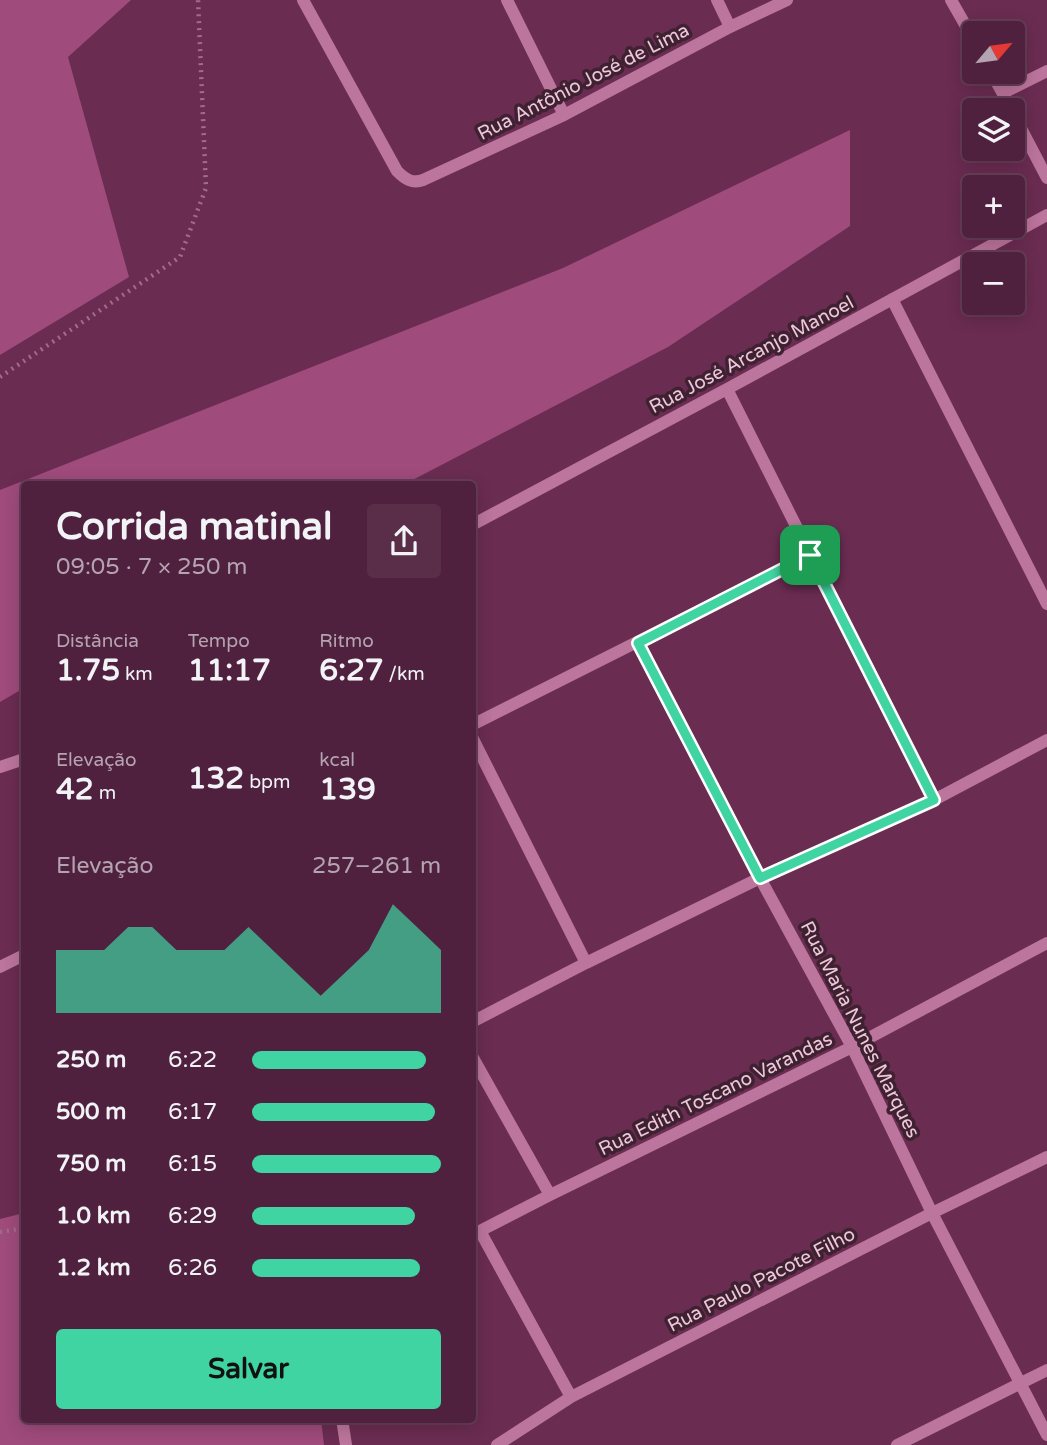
<!DOCTYPE html>
<html lang="pt">
<head>
<meta charset="utf-8">
<style>
	:root { --surface:#50213e; --page:#5a2e49; --text:#f1f3f6; --muted:#b4a3b0; --line:#673e58; --accent:#3fd4a2 }
	body { margin:0; font-family:"Varela Round",sans-serif; background:var(--page); color:var(--text); height:100vh; display:flex; flex-direction:column; font-size:26px; white-space:nowrap }
	* { box-sizing:border-box; margin:0 }
	p { font-size:23px; color:var(--muted) }
	.icon { flex:none; width:38px; height:38px; fill:none; stroke:currentColor; stroke-width:2; stroke-linecap:round; stroke-linejoin:round }
	.map { position:relative; flex:1; overflow:hidden }
	.sheet { position:absolute; left:21px; top:481px; width:455px; height:942px; display:flex; flex-direction:column; background:var(--surface); border-radius:7px; box-shadow:0 4px 18px #0003,0 0 0 2px var(--line) }
	.sheet>* { flex:none }
	.needle { width:46px; rotate:61deg }
	.fabs { position:absolute; left:962px; top:21px; display:grid; gap:14px }
	.fabs a { display:grid; place-items:center; width:63px; height:63px; border-radius:7px; background:var(--surface); box-shadow:0 4px 18px #0003,0 0 0 2px var(--line); font-size:35px }
	.pin { position:absolute; display:grid; place-items:center; width:60px; height:60px; color:#fff; margin:-30px; border-radius:14px; box-shadow:0 4px 10px #0006 }
	.round { display:grid; place-items:center; flex:none; width:74px; height:74px; border-radius:7px; background:var(--page) }
	.summary { display:flex; align-items:center; justify-content:space-between; height:119px; padding:0 35px }
	h1 { font-size:38px; font-weight:800; line-height:52px }
	.figures { display:grid; grid-template-columns:repeat(3,1fr); gap:10px; height:119px; padding:7px 35px }
	.figures div { display:grid; align-content:center }
	.figures b { font-size:30px; font-weight:800 }
	.figures small { font-size:19px; font-weight:400 }
	.figures p { font-size:19px }
	.chart { height:196px; padding:14px 35px }
	.chart p { display:flex; justify-content:space-between }
	.chart svg { width:100%; height:126px; margin-top:7px; fill:var(--accent); opacity:.7 }
	.action { display:flex; gap:14px; margin-top:auto; padding:14px 35px }
	.action a { flex:1; height:80px; border-radius:7px; background:var(--accent); color:#111; font-size:28px; font-weight:800; line-height:80px; text-align:center }
	ul { padding:0 35px; list-style:none; font-size:23px }
	li { display:grid; grid-template-columns:112px 84px 1fr; align-items:center; height:52px }
	li i { height:18px; border-radius:9px; background:var(--accent) }
	.map>svg:first-child { display:block }
</style>
</head>
<body>
<div class="map">
<svg width="1047" height="1445" viewBox="0 0 1047 1445">
	<rect width="100%" height="100%" fill="#6b2c52"/>
	<path fill="#9f4b7c" d="M0,0H131L68,57L129,277L0,355Z
		M850,130V226L668,347L403,485H24V688L0,702V490L563,268Z
		M24,1213V1419H321L324,1445H0V1219Z"/>
	<g fill="none" stroke-linecap="round" stroke-linejoin="round">
		<path stroke="#a16c8a" stroke-width="4.5" stroke-dasharray="2 5" stroke-linecap="butt" d="M0,377L180,257L206,188L198,0
			M0,1232L24,1228"/>
		<path stroke="#bc759c" stroke-width="12" d="M303,0L397,171C405,179 412,184 423,180L564,115L730,27L787,0
			M507,0L564,115
			M717,0L730,27
			M951,0L975,42
			M991,72L1012,110
			M1003,93L1047,71
			M1013,113L1047,178
			M892,299L1047,604
			M727,389L934,800
			M472,525L727,389L1047,215
			M637,643L760,878L852,1047L932,1213L1047,1435
			M472,725L810,555
			M472,737L586,963
			M0,767L24,759
			M0,967L24,955
			M472,1022L586,963L760,878L934,800L1047,740
			M472,1056L550,1195
			M480,1231L571,1397
			M472,1235L550,1195L852,1047L1047,943
			M342,1419L346,1445
			M497,1445L571,1397L932,1213L1047,1157
			M897,1445L1047,1370"/>
	</g>
	<g fill="none" stroke-linecap="round" stroke-linejoin="round">
		<defs>
			<path id="route" d="M810,555L934,800L760,878L638,643Z"/>
		</defs>
		<use href="#route" stroke="#fff" stroke-width="14"/>
		<use href="#route" stroke="#3fd4a2" stroke-width="9"/>
	</g>
	<g text-anchor="middle" stroke-width="7" stroke-linejoin="round" paint-order="stroke">
		<g font-size="19" fill="#eec7db" stroke="#3f2232">
			<text transform="translate(583 81) rotate(-27)" y="7">Rua Antônio José de Lima</text>
			<text transform="translate(751 354) rotate(-28)" y="7">Rua José Arcanjo Manoel</text>
			<text transform="translate(861 1029) rotate(63)" y="7">Rua Maria Nunes Marques</text>
			<text transform="translate(715 1093) rotate(-26)" y="7">Rua Edith Toscano Varandas</text>
			<text transform="translate(761 1279) rotate(-27)" y="7">Rua Paulo Pacote Filho</text>
		</g>
	</g>
</svg>
<div class="fabs">
<a><svg class="needle" viewBox="-14 -14 28 28"><path d="M0-13l5 13h-10z" fill="#e53935"/><path d="M0 13l5-13h-10z" fill="#b4a3b0"/></svg></a>
<a><svg class="icon" aria-label="layers" viewBox="0 0 24 24"><path d="M12 4l9 5-9 5-9-5zM3 14l9 5 9-5"/></svg></a>
<a>+</a>
<a>−</a>
</div>
<div class="pin" style="left:810px;top:555px;background:#1e9e55"><svg class="icon" aria-label="arrive" viewBox="0 0 24 24"><path d="M6 21V4h12l-3 4 3 4H6"/></svg></div>
<section class="sheet">
<div class="summary"><div><h1>Corrida matinal</h1><p>09:05 · 7 × 250 m</p></div><a class="round"><svg class="icon" aria-label="share" viewBox="0 0 24 24"><path d="M12 15V3M7 8l5-5 5 5M5 13v7h14v-7"/></svg></a></div>
<div class="figures">
<div><p>Distância</p><b>1.75<small> km</small></b></div>
<div><p>Tempo</p><b>11:17</b></div>
<div><p>Ritmo</p><b>6:27<small> /km</small></b></div>
</div>
<div class="figures">
<div><p>Elevação</p><b>42<small> m</small></b></div>
<div><b>132<small> bpm</small></b></div>
<div><p>kcal</p><b>139</b></div>
</div>
<div class="chart"><p><span>Elevação</span>257–261 m</p>
<svg viewBox="0 0 160 44" preserveAspectRatio="none"><path d="M0 44V22L10 22L20 22L30 14L40 14L50 22L60 22L70 22L80 14L90 22L100 30L110 38L120 30L130 22L140 6L150 14L160 22V44z"/></svg>
</div>
<ul>
<li><b>250 m</b>6:22<i style="width:92%"></i></li>
<li><b>500 m</b>6:17<i style="width:97%"></i></li>
<li><b>750 m</b>6:15<i style="width:100%"></i></li>
<li><b>1.0 km</b>6:29<i style="width:86%"></i></li>
<li><b>1.2 km</b>6:26<i style="width:89%"></i></li>
</ul>
<div class="action"><a>Salvar</a></div>
</section>
</div>
</body>
</html>
